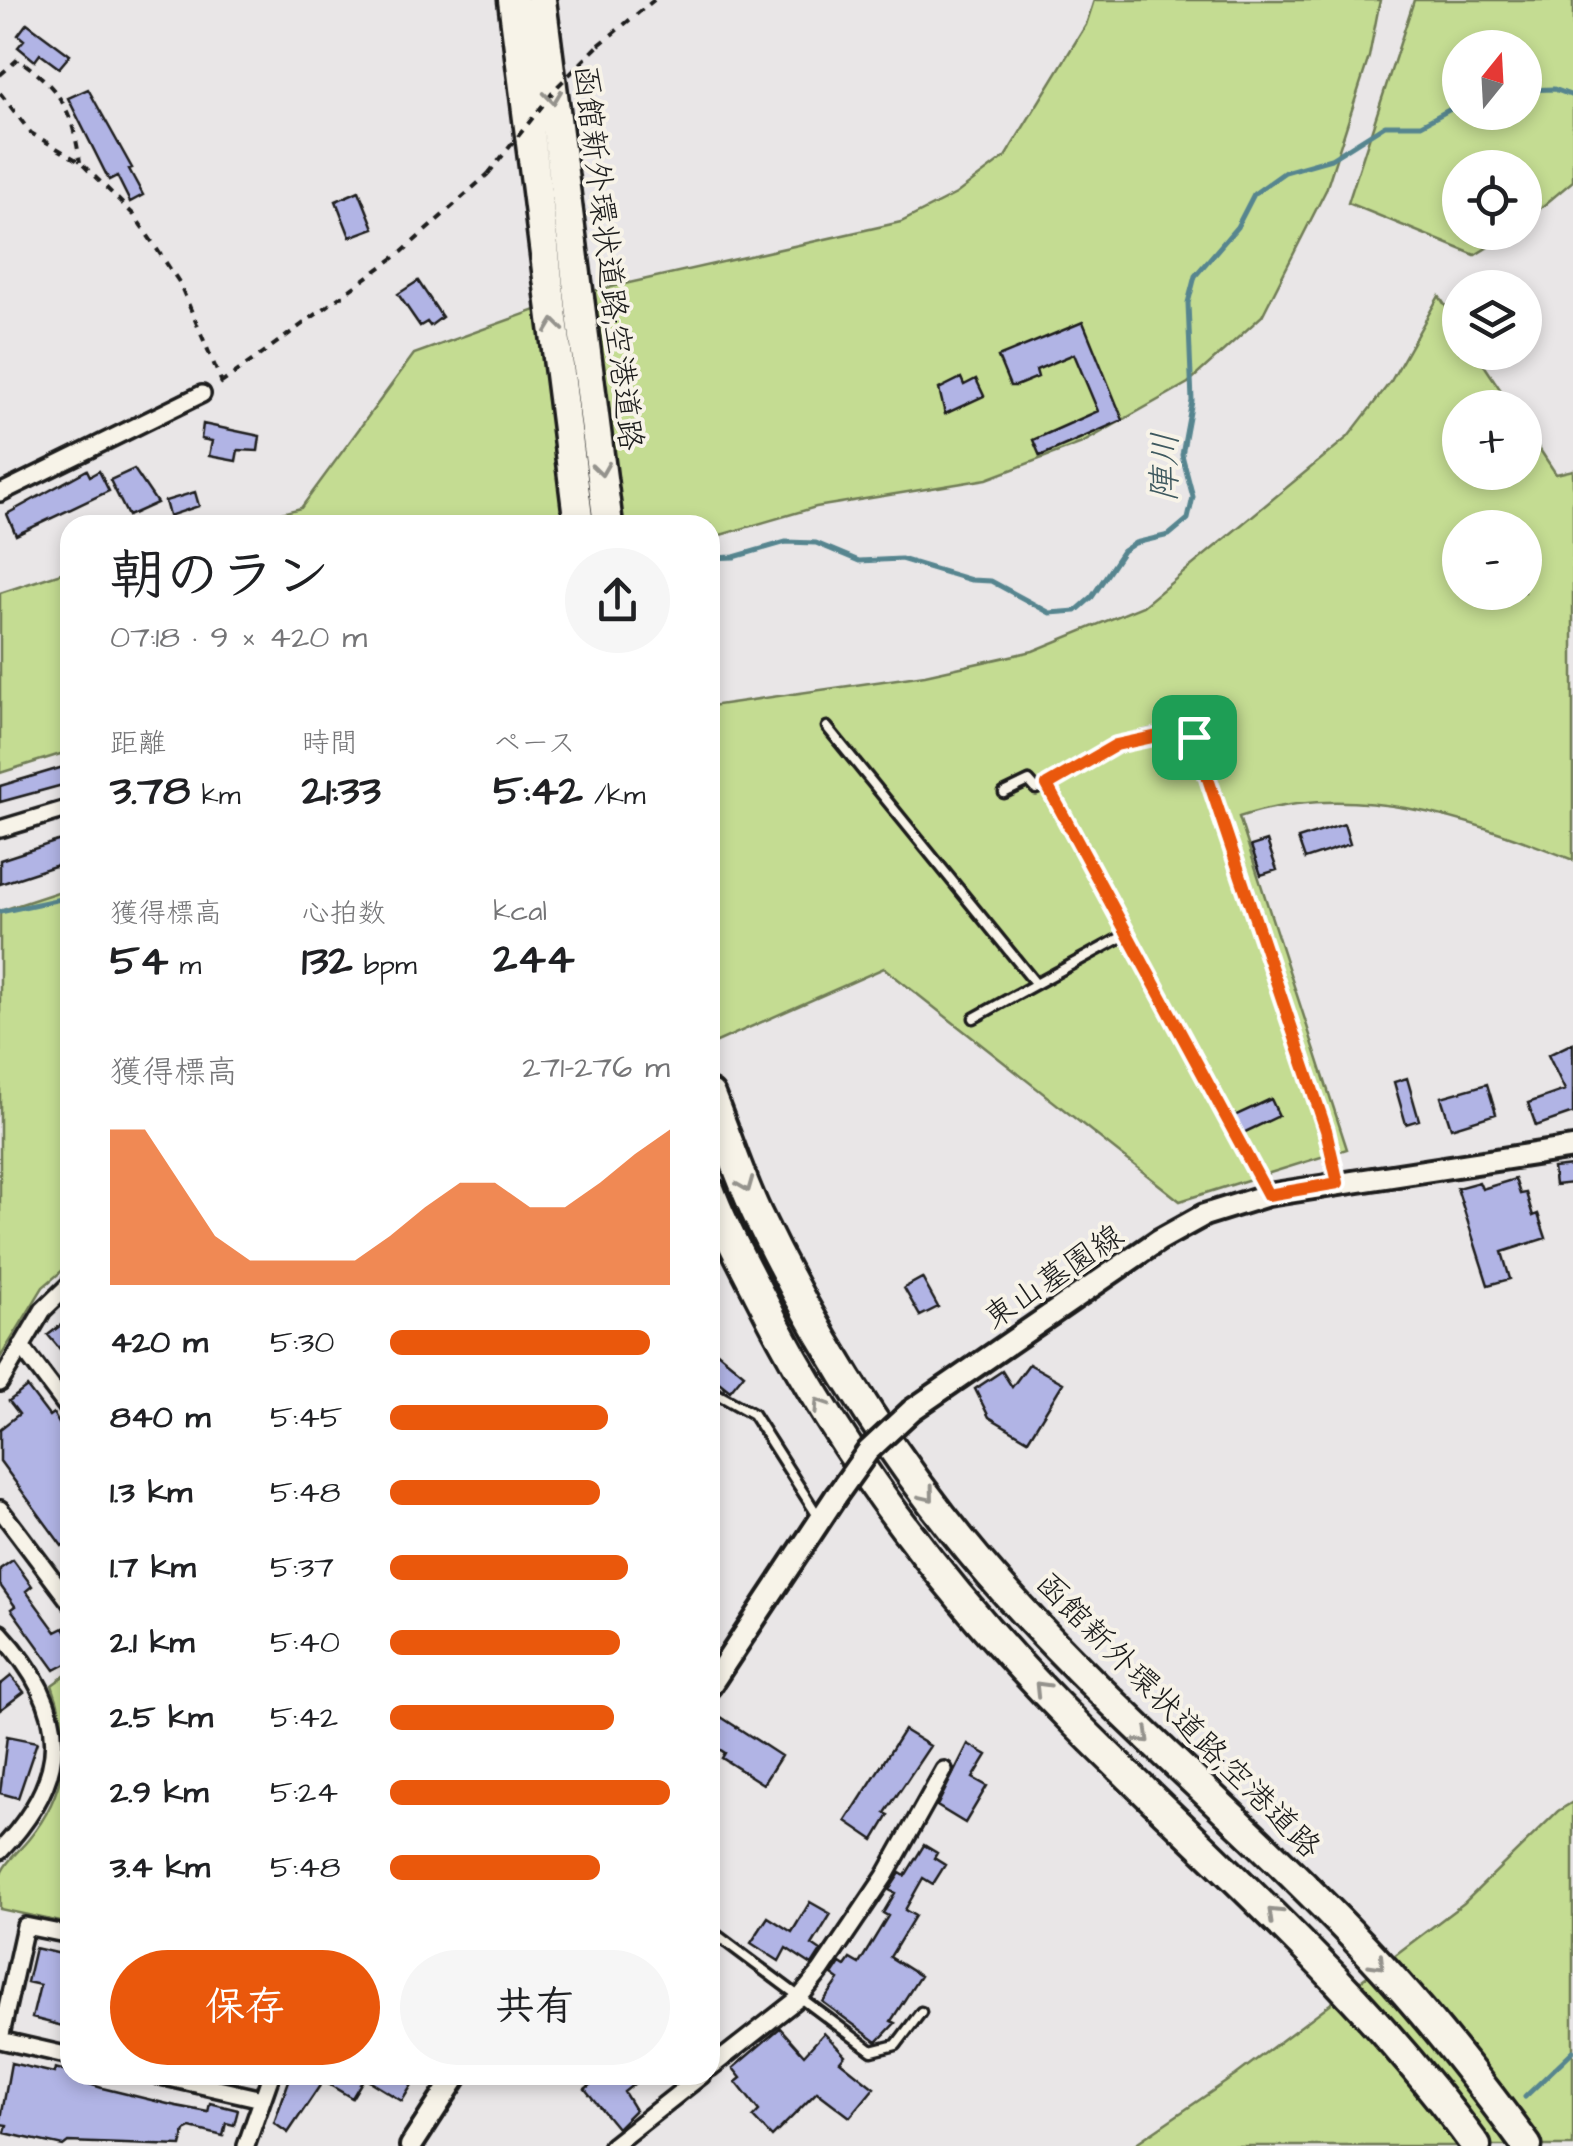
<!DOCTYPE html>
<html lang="ja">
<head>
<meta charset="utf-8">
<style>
	:root { --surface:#fff; --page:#f6f6f6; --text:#202124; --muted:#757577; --accent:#ea580c }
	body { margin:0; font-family:"Architects Daughter","Klee One",sans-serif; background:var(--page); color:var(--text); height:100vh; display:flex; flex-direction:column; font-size:38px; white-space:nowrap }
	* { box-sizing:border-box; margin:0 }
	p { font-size:32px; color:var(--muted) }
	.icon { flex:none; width:55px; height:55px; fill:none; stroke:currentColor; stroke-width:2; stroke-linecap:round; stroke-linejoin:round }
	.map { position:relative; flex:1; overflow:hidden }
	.panel { position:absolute; left:60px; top:515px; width:660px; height:1570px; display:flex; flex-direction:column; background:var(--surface); border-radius:30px; box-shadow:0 5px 15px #0003 }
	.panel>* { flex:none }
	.needle { width:65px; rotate:18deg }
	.tools { position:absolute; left:1442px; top:30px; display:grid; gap:20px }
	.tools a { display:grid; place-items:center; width:100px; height:100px; border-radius:50%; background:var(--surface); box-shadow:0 5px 15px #0003; font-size:50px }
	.pin { position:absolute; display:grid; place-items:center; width:85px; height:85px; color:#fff; margin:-42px; border-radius:20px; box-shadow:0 5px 15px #0006 }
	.round { display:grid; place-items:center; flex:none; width:105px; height:105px; border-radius:52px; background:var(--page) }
	.summary { display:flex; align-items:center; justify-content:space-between; height:170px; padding:0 50px }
	h1 { font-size:55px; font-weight:700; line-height:75px }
	.stats { display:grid; grid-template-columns:repeat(3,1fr); gap:15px; height:170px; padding:10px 50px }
	.stats div { display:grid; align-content:center }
	.stats b { font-size:42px; font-weight:700 }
	.stats small { font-size:28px; font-weight:400 }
	.stats p { font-size:28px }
	.chart { height:280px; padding:20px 50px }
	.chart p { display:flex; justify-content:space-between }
	.chart svg { width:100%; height:180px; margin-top:10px; fill:var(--accent); opacity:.7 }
	.primary-button { display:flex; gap:20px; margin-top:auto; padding:20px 50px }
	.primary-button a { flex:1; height:115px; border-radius:60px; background:var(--accent); color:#fff; font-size:40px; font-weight:700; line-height:115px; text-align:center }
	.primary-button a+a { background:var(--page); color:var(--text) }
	ul { padding:0 50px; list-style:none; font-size:32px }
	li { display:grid; grid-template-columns:160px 120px 1fr; align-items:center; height:75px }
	li i { height:25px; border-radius:12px; background:var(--accent) }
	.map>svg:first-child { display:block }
</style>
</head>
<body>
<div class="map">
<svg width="1573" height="2146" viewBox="0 0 1573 2146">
	<rect width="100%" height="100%" fill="#e9e6e7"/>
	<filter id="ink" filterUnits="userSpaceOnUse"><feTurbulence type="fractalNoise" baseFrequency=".01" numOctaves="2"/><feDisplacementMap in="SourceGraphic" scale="20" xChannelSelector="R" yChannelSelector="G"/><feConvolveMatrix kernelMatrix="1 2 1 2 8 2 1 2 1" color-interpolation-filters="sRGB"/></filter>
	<g filter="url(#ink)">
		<path fill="#c4dc92" stroke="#707c57" stroke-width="2.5" fill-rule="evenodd" d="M1094,0H1380L1369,57L1326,190L1262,316L1188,383L1082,443L987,479L816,507L710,538V525H235L301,508L414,354L580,294L901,222L956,194L1005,157L1086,25Z
			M1414,0H1573V181L1525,221V168H1460V232L1511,233L1475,255L1348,203ZM1460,48H1525V112H1460Z
			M1439,296L1460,328V352L1476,353L1512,407L1460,408V472H1525V427L1556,474L1573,470V860C1468,818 1351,779 1239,817L1347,1149L1180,1201L884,968L710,1045V706L925,675L1033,651L1143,606L1348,437L1391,381ZM1460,528H1525V592H1460Z
			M70,570V751L0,773V593Z
			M70,888V1264L43,1287L0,1358V911Z
			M70,1672V1924L0,1909C0,1899 0,1887 0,1878C2,1865 20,1850 28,1840C67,1793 73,1741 52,1685Z
			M1573,1802V2146H1132L1236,2075L1464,1903L1558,1811Z"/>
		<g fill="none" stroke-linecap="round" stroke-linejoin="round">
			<path stroke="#56858f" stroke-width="5" d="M1525,90L1554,89L1573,96
				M710,558L734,557L786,542L816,543L859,561L901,559L971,580L991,581L1050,613L1076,611L1092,597L1123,551L1135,543L1169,535L1188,519L1193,497L1182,455L1192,401L1188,303L1195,276L1237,227L1254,194L1285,172L1331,159L1385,125H1421L1460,104
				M0,912L70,897
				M1525,2097L1573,2051"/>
		</g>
		<path fill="#b1b4e5" stroke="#1c1c1c" stroke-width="2.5" d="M27,23L70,55L59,68L40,54L35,61L18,47L24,40L18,35Z
			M88,89L132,168L129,169L143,195L130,202L117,176L109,180L68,98Z
			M359,191L374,228L350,237L336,201Z
			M418,281L442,317L430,326L427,322L420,326L398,294Z
			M1083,322L1123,420L1040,456L1033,440L1098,411L1074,354L1036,370L1038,377L1016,386H1010L998,357Z
			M961,378L964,385L976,379L984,396L945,414L939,389Z
			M203,424L260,436L258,451L238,450L236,461L209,456L212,441L201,439Z
			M134,469L157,503L128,516L110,480Z
			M87,470L90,476L99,471L109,491L16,535L7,514Z
			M195,492L199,506L169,516L165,501Z
			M70,765V783L0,802V786Z
			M1344,824L1350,844L1305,859L1298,839Z
			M70,837V861L0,884V860Z
			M1267,841L1277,870L1261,875L1251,846Z
			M1573,1043V1113L1536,1126L1528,1103L1565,1090L1548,1055Z
			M1407,1078L1419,1120L1406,1124L1394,1082Z
			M1487,1084L1496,1114L1451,1128L1441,1097Z
			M1271,1099L1279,1116L1243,1133L1234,1116Z
			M1573,1166V1183L1555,1185L1553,1168Z
			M1515,1179L1520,1194L1526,1193L1533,1216L1538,1214L1546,1238L1502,1252L1510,1279L1488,1285L1457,1188L1479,1182L1482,1189Z
			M922,1278L938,1307L920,1316L904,1288Z
			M70,1318V1361L48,1335Z
			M710,1346L744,1374L730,1391L710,1375Z
			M1029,1364L1063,1383L1028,1440L989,1417L975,1389L1002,1371L1012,1387Z
			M27,1387L49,1416L53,1413L70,1443V1540L62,1546L0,1461V1429L19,1414L9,1401Z
			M13,1560L32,1586L26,1591L56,1632L64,1628L70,1638V1662L55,1670L11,1609L15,1606L0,1585V1569Z
			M11,1676L24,1692L0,1710V1685Z
			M721,1717L781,1756L763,1784L722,1758L725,1753L710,1743Z
			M904,1730L930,1746L885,1813L889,1815L874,1840L846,1821Z
			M7,1736L37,1742L18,1798L0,1793Z
			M968,1744L987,1755L973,1778L987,1786L965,1823L937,1806Z
			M924,1845L937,1853L934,1858L945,1865L933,1884L923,1878L905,1910L915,1916L890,1957L920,1976L891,2021L895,2023L877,2042L823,2002L839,1980L832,1975L840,1963L845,1966L850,1959L859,1964L888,1916L883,1913L895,1893L889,1890L900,1873L905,1876Z
			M810,1902L831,1914L812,1945L821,1951L812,1965L786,1948L779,1961L751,1943L768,1917L792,1932Z
			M35,1948L70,1956V2028L32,2018L40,1985L27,1982Z
			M780,2028L804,2055L824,2033L845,2055L840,2061L874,2088L850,2117L817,2092L772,2137L753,2117L759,2111L736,2082L741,2078L733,2068Z
			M11,2063L54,2073L55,2068L70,2072V2078L102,2088L176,2106L208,2112L210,2103L238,2110L234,2125L226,2123L223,2136L191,2128L185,2131L181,2146L68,2142L63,2146L22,2137L5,2133L7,2125L0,2124Z
			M291,2075H418L402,2101L364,2078L352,2098L323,2081L288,2133L274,2123Z
			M602,2075H645L624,2092L635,2110L617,2128L585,2089Z"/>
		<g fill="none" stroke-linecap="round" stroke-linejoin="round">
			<defs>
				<path id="service" d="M827,727L1036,984
					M1047,785C1090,760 1143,722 1195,737L1326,1130L1338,1183
					M1004,793L1029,781L1036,789L1047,785L1266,1191
					M974,1018L1127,934
					M710,1390L753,1414L818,1516
					M710,1930L872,2051L896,2045L921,2012"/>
				<path id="minor" d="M0,493L202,394
					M0,829L70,808
					M21,1346L70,1411
					M0,1383L43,1310L70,1284
					M0,1509L70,1602
					M0,1633C71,1710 72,1776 0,1851
					M0,2039L25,1926L70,1935
					M0,2040L70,2056
					M710,2068L799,1998L821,1971L885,1876L944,1770
					M156,2075L262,2099
					M246,2146L271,2075
					M612,2146L702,2075"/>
				<path id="tertiary" d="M912,1410L1159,1240L1204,1215L1268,1195L1573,1148
					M710,1686L836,1496
					M411,2146L457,2075"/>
				<path id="motorway" d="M513,0L579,525
					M541,0L608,525
					M710,1095C726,1134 739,1176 757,1214C822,1350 909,1486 1010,1597C1132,1732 1274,1846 1395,1981C1442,2033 1485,2089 1527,2146
					M710,1191C723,1227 742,1260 759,1294C840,1455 948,1596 1076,1724C1214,1862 1361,1987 1476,2146"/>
			</defs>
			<use href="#service" stroke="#1c1c1c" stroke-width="15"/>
			<use href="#minor" stroke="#1c1c1c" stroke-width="22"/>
			<use href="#tertiary" stroke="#1c1c1c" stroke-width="28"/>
			<use href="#motorway" stroke="#1c1c1c" stroke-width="35"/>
			<path stroke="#1c1c1c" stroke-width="4" stroke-dasharray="8 8" stroke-linecap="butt" d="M599,45L654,0
				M0,75L18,59C62,90 72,110 80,162
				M0,93L31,133L80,162L134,215L179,282L222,383
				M220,384L402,252L488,174"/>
			<use href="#service" stroke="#f7f3e8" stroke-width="8"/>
			<use href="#minor" stroke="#f7f3e8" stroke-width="15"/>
			<use href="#tertiary" stroke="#f7f3e8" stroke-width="20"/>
			<use href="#motorway" stroke="#f7f3e8" stroke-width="28"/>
			<defs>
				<path id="tertiary-bridge" d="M836,1496L868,1451L912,1410"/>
			</defs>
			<use href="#tertiary-bridge" stroke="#1c1c1c" stroke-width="28" stroke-linecap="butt"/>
			<path stroke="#1c1c1c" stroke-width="4" stroke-dasharray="8 8" stroke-linecap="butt" d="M488,174L558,86L599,45"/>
			<use href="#tertiary-bridge" stroke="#f7f3e8" stroke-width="20"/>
		</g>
		<defs><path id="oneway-chevron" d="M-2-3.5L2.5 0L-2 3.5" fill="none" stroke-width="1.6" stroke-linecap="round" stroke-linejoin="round" transform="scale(2.5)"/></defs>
		<g stroke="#94928c">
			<use href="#oneway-chevron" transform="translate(553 97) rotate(83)"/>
			<use href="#oneway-chevron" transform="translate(554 326) rotate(-97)"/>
			<use href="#oneway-chevron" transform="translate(601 469) rotate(82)"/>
			<use href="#oneway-chevron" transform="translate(746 1185) rotate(68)"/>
			<use href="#oneway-chevron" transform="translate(820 1405) rotate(-123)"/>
			<use href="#oneway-chevron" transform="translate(928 1495) rotate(51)"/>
			<use href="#oneway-chevron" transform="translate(1041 1688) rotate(-134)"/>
			<use href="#oneway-chevron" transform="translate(1144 1737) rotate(44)"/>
			<use href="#oneway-chevron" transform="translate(1274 1914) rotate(-136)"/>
			<use href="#oneway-chevron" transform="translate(1378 1963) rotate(46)"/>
		</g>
	</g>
	<g fill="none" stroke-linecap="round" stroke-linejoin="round" filter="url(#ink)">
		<defs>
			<path id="route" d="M1176,732L1194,737L1326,1130L1338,1183L1268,1195L1047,785L1116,745Z"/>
		</defs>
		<use href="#route" stroke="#fff" stroke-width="20"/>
		<use href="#route" stroke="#ea580c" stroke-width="12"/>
	</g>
	<g text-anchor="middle" stroke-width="8" stroke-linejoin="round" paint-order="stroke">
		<g font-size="32" fill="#1c1c1c" stroke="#f7f3e8">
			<text transform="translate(609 258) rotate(83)" y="11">函館新外環状道路;空港道路</text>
			<text transform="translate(1053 1276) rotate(-34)" y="11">東山墓園線</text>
			<text transform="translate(1179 1715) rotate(45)" y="11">函館新外環状道路;空港道路</text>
		</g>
		<g font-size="35" font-style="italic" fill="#3e595f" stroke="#f7f3e8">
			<text transform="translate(1164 467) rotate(-89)" y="12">陣川</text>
		</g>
	</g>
</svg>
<div class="tools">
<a><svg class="needle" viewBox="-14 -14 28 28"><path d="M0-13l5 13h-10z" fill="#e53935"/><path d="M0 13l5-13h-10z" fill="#757577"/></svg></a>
<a><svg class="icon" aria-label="locate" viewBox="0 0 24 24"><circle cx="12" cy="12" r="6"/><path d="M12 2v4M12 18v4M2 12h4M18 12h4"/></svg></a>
<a><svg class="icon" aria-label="layers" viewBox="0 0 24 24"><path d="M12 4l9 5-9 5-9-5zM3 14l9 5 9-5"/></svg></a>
<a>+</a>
<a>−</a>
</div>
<div class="pin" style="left:1194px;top:737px;background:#1e9e55"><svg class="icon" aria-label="arrive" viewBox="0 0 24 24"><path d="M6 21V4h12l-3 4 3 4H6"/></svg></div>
<section class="panel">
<div class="summary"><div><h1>朝のラン</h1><p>07:18 · 9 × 420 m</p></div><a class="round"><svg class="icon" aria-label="share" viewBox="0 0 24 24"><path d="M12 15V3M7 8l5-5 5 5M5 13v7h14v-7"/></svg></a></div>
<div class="stats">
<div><p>距離</p><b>3.78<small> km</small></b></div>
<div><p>時間</p><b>21:33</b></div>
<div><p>ペース</p><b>5:42<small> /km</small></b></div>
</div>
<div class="stats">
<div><p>獲得標高</p><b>54<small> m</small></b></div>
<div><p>心拍数</p><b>132<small> bpm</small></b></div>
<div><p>kcal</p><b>244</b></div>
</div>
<div class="chart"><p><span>獲得標高</span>271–276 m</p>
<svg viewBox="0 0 160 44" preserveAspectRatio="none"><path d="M0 44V6L10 6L20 19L30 32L40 38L50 38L60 38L70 38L80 32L90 25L100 19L110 19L120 25L130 25L140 19L150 12L160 6V44z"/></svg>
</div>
<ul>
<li><b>420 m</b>5:30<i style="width:93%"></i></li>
<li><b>840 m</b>5:45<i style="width:78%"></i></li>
<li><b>1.3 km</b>5:48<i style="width:75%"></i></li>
<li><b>1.7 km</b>5:37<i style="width:85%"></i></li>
<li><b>2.1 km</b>5:40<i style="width:82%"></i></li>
<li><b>2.5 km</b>5:42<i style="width:80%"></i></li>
<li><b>2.9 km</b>5:24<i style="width:100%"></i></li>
<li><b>3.4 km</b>5:48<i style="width:75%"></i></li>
</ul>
<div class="primary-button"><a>保存</a><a>共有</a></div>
</section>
</div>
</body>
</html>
